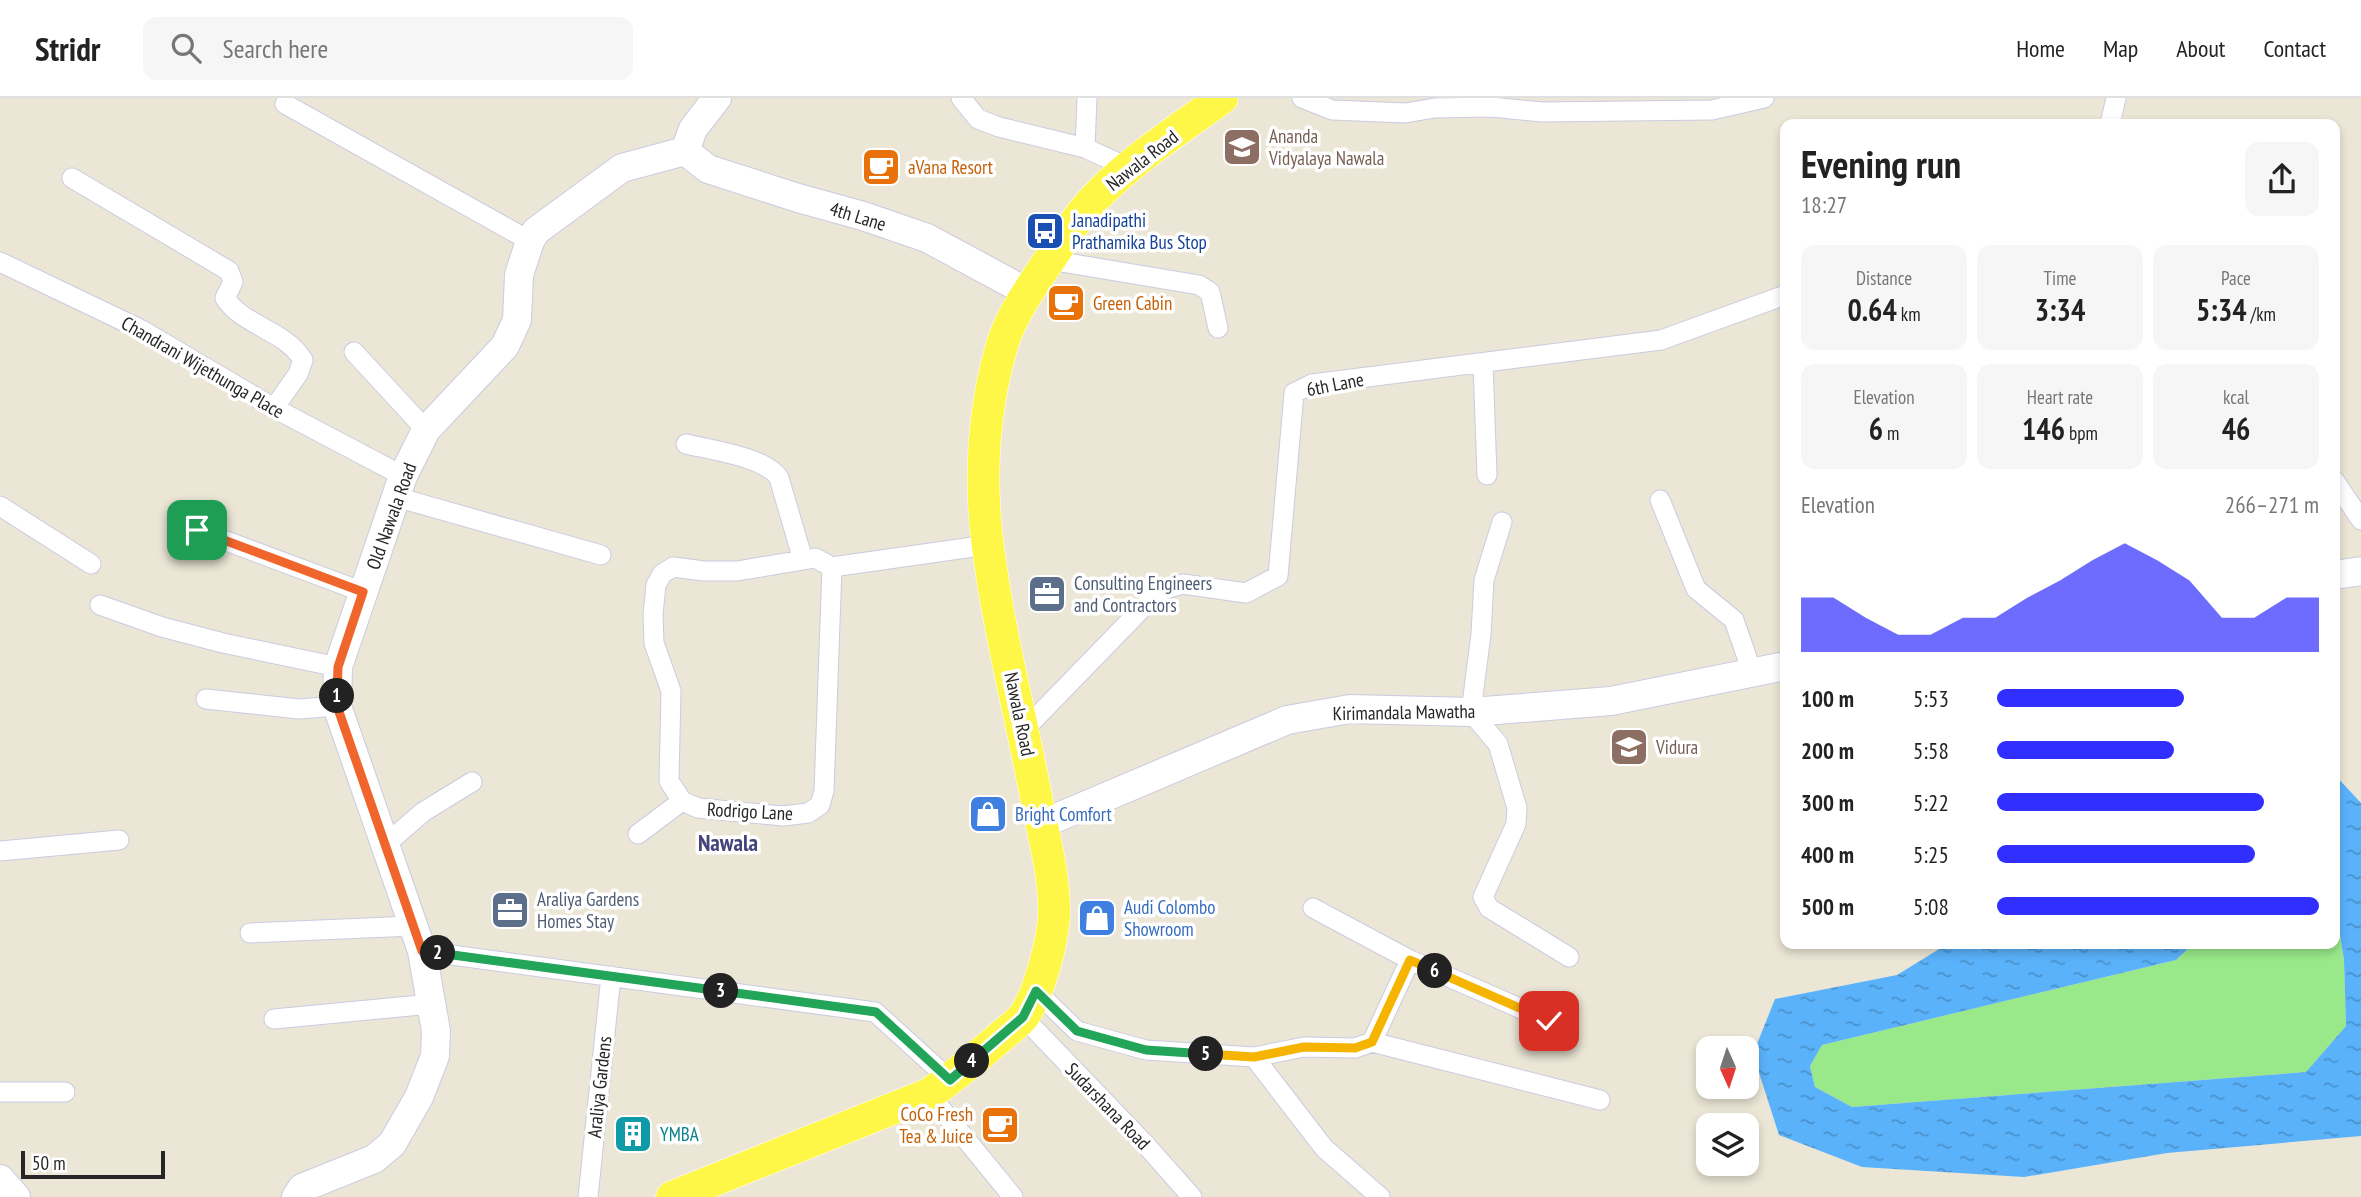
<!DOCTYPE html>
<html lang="en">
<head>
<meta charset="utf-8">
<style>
	:root { --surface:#fff; --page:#f6f6f6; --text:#222; --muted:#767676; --line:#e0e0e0; --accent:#302fff }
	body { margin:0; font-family:"PT Sans Narrow",sans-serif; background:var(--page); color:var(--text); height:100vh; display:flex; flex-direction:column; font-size:26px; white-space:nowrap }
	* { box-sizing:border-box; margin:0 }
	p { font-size:23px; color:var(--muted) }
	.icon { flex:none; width:38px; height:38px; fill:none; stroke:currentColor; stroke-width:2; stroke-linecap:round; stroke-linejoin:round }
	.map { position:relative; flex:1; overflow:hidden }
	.sheet { position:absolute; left:1780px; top:21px; width:560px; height:830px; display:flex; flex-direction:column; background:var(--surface); border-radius:14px; box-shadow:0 4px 10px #0003 }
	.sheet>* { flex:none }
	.needle { width:46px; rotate:177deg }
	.tools { position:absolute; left:1696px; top:938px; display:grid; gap:14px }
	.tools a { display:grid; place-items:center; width:63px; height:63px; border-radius:14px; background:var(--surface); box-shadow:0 4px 10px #0003; font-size:35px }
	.scale { position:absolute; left:21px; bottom:18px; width:144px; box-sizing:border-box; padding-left:7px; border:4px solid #262626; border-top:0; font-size:19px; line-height:24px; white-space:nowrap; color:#262626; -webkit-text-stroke:5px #fff; paint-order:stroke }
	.pin { position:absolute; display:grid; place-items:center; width:60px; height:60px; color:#fff; margin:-30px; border-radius:14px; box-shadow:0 4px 10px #0006 }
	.km { position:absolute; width:35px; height:35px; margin:-18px; border-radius:50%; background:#222; color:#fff; font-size:19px; line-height:35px; text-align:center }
	.round { display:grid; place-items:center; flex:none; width:74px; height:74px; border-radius:14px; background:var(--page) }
	.overview { display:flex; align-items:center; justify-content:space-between; height:119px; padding:0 21px }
	h1 { font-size:38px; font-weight:600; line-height:52px }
	.figures { display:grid; grid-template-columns:repeat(3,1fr); gap:10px; height:119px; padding:7px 21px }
	.figures div { display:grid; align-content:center; border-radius:14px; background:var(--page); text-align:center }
	.figures b { font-size:30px; font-weight:600 }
	.figures small { font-size:19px; font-weight:400 }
	.figures p { font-size:19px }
	.chart { height:196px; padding:14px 21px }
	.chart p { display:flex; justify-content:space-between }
	.chart svg { width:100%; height:126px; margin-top:7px; fill:var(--accent); opacity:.7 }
	ul { padding:0 21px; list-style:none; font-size:23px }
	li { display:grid; grid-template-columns:112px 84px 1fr; align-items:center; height:52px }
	li i { height:18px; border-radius:9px; background:var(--accent) }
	header { display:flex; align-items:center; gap:42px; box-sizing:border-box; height:98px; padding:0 35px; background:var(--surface); border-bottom:2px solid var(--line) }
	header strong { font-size:33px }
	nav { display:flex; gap:38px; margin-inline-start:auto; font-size:24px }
	.search { width:490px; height:63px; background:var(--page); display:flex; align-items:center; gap:18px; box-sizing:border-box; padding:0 24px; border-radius:14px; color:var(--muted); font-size:26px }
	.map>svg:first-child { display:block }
</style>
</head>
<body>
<header>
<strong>Stridr</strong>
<div class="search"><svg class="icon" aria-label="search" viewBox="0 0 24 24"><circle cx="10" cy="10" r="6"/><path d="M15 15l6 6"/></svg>Search here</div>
<nav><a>Home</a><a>Map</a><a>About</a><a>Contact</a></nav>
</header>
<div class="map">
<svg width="2361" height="1099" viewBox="0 0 2361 1099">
	<defs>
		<pattern id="water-ripples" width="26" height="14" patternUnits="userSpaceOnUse" patternTransform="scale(1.75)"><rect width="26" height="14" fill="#5ab2fb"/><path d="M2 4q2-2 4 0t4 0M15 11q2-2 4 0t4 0" fill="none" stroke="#4a91cb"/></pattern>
	</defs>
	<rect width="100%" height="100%" fill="#ebe6d5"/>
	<path fill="#99e98a" d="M2335,805L2344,862L2346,928L2306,974L1852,1009L1815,989L1810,968L1822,947L2176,862L2194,845H2334Z"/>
	<path fill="url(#water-ripples)" d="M2335,677L2361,705V1038L2167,1055L2024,1079L1862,1069L1779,1037L1753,956L1775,901L1897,877L1949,845H2194L2176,862L1822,947L1810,968L1815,989L1852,1009L2306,974L2346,928L2344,862L2335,805Z"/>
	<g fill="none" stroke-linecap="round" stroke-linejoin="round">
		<defs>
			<path id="street" d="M961,0L978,21L999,29L1085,50
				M1087,0L1085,50L1129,70
				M1302,0L1332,12L1405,15L1435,10L1491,9L1542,14L1712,12L1764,0
				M285,6L530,143
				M2110,26L2116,0
				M72,80L229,173L233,184L225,200C243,228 285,232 303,262L298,276L274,310
				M1049,162L1199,187L1210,194L1218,230
				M0,164L140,231L274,310L403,378
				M354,254L426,332
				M1483,265L1487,377
				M686,346C711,352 766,359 779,380L803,462
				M2334,382L2361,422
				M396,399L601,457
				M1660,402L1696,491L1734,522L1752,574
				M0,408L91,466
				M1502,424L1484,482L1481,536L1471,614L1498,646L1517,710L1516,726L1483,799L1489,810L1569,859
				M197,432L363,494
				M832,469L824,693L820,707L808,715L783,718L698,710L682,703L669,683L671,593L654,545L653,516L656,487L662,476L673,469L704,473H737L815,460L832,469L987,447
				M100,507L162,529L223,545L338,569
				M206,601L299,611L337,608
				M1024,632L1159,493L1183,486L1246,495L1278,478L1294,295L1312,286L1661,242L1785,197
				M638,736L682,703
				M385,747L423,714L472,684
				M0,753L119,742
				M1313,810L1410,862L1549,923
				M250,835L413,828
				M422,853L875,914L950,982
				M1036,893L1077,933L1146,952L1254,959L1324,1050L1380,1099
				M1023,919L1145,1046L1192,1099
				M274,921L431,906
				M1372,944L1410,862
				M1254,959L1304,949L1355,950L1372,944L1600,1002
				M0,994H65
				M929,996L1013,1099
				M588,1099L611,878"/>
			<path id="secondary" d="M685,53L708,71L798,100L863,118L927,140L1027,194
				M2334,477L2361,473
				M1042,726L1287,622L1350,611L1471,614L1611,603L1785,568
				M0,1081L16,1099
				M296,1099L302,1090L374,1061L392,1046L419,999L435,958L436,933L422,853L337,608L338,569L403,378L426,332L505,248L517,222L519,177L530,143L536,133L622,70L685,53L693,31L717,0"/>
			<path id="primary" d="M672,1099L929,996C953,980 974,961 996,943C1004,935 1015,928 1022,920C1038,901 1053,842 1054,817C1055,780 1045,744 1038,709C1022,622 999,536 988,449C979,381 983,309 1003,244C1013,215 1031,189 1048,164C1064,141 1079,115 1100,95C1136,59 1181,30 1222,0"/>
		</defs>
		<use href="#street" stroke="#cbcbe2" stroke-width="21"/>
		<use href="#secondary" stroke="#cbcbe2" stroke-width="30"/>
		<use href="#primary" stroke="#fff" stroke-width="33"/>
		<use href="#street" stroke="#fff" stroke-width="19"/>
		<use href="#secondary" stroke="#fff" stroke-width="28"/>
		<use href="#primary" stroke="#fff747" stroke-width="32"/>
	</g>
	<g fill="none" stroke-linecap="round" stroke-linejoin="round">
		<defs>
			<path id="split-1" d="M197,432L363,494L338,569L337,598"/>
			<path id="split-2" d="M337,598V608L422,853L438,855"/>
			<path id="split-3" d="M438,855L721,893"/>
			<path id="split-4" d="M721,893L876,914L950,982L972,963"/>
			<path id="split-5" d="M972,963L1023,919L1036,893L1077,933L1146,952L1206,956"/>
			<path id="split-6" d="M1206,956L1254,959L1304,949L1355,950L1372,944L1410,862L1435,873"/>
			<path id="split-7" d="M1435,873L1549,923"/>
		</defs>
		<use href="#split-1" stroke="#fff" stroke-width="14"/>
		<use href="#split-2" stroke="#fff" stroke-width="14"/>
		<use href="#split-3" stroke="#fff" stroke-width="14"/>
		<use href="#split-4" stroke="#fff" stroke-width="14"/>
		<use href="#split-5" stroke="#fff" stroke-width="14"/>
		<use href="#split-6" stroke="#fff" stroke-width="14"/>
		<use href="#split-7" stroke="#fff" stroke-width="14"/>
		<use href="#split-1" stroke="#f0652b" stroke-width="9"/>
		<use href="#split-2" stroke="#f0652b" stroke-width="9"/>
		<use href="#split-3" stroke="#22a559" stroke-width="9"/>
		<use href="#split-4" stroke="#22a559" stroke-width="9"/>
		<use href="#split-5" stroke="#22a559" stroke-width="9"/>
		<use href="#split-6" stroke="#f5b400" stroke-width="9"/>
		<use href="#split-7" stroke="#f5b400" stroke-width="9"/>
	</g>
	<defs>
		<symbol id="school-square" viewBox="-11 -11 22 22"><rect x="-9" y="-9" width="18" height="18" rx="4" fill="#8d6e63" stroke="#fff"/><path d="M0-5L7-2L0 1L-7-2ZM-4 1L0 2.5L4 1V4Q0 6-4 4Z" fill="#fff"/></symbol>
		<symbol id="cafe-square" viewBox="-11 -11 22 22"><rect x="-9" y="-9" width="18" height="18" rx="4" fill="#e8710a" stroke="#fff"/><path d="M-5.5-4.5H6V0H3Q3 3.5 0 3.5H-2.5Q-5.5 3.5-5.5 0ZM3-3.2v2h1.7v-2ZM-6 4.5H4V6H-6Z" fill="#fff"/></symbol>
		<symbol id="bus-square" viewBox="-11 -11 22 22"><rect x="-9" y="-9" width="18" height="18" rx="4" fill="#1a4fb4" stroke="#fff"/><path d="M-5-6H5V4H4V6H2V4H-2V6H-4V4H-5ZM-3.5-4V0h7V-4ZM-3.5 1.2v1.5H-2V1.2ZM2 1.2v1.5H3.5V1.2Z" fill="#fff"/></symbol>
		<symbol id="office-square" viewBox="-11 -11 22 22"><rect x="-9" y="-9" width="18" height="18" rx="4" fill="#5c6f8a" stroke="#fff"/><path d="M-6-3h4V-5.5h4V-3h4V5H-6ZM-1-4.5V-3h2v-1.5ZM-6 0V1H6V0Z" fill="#fff"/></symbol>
		<symbol id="university-square" viewBox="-11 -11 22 22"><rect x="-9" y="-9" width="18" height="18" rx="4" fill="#8d6e63" stroke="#fff"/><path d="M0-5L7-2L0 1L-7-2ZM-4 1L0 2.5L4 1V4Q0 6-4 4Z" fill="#fff"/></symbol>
		<symbol id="shop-square" viewBox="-11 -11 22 22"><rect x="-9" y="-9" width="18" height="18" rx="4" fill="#3f7fe0" stroke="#fff"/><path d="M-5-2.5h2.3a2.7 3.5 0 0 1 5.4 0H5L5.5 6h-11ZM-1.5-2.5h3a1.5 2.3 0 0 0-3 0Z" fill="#fff"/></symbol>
		<symbol id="building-square" viewBox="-11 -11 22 22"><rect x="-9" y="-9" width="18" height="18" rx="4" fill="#0f9aa8" stroke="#fff"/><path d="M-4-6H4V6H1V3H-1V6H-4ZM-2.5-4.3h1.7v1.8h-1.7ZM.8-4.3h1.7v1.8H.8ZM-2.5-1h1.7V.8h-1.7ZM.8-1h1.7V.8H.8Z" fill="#fff"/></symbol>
	</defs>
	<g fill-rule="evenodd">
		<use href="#school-square" x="1220" y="27" width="44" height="44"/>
		<use href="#cafe-square" x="859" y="47" width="44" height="44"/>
		<use href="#bus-square" x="1023" y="111" width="44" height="44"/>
		<use href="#cafe-square" x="1044" y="183" width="44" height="44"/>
		<use href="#office-square" x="1025" y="474" width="44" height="44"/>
		<use href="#university-square" x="1607" y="627" width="44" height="44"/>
		<use href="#shop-square" x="966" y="694" width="44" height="44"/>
		<use href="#office-square" x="488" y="790" width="44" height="44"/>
		<use href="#shop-square" x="1075" y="798" width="44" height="44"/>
		<use href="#cafe-square" x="978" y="1005" width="44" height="44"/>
		<use href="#building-square" x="611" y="1014" width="44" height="44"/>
	</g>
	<g text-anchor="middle" stroke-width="7" stroke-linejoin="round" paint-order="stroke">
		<g font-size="19" fill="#785e54" stroke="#fff" text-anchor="start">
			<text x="1269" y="45">Ananda<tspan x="1269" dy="22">Vidyalaya Nawala</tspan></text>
			<text x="1656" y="656">Vidura</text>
		</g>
		<g font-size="19" fill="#262626" stroke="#fff">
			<text transform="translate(1142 62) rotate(-38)" y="7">Nawala Road</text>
			<text transform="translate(858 118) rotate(17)" y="7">4th Lane</text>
			<text transform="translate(203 269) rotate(30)" y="7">Chandrani Wijethunga Place</text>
			<text transform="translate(1335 286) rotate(-11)" y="7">6th Lane</text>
			<text transform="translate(391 418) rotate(-70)" y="7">Old Nawala Road</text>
			<text transform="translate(1404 614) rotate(-1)" y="7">Kirimandala Mawatha</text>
			<text transform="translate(1020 616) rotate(78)" y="7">Nawala Road</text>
			<text transform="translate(750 713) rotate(3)" y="7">Rodrigo Lane</text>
			<text transform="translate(599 989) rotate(-84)" y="7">Araliya Gardens</text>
			<text transform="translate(1108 1008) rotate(46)" y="7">Sudarshana Road</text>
		</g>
		<g font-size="19" fill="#c56008" stroke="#fff" text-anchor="start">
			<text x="908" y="76">aVana Resort</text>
			<text x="1093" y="212">Green Cabin</text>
			<text x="973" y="1023" text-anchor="end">CoCo Fresh<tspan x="973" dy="22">Tea &amp; Juice</tspan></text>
		</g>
		<g font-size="19" fill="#164399" stroke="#fff" text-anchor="start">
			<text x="1072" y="129">Janadipathi<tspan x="1072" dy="22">Prathamika Bus Stop</tspan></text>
		</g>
		<g font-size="19" fill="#4e5e75" stroke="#fff" text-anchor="start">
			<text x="1074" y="492">Consulting Engineers<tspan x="1074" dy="22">and Contractors</tspan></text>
			<text x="537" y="808">Araliya Gardens<tspan x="537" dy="22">Homes Stay</tspan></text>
		</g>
		<g font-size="19" fill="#366cbe" stroke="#fff" text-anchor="start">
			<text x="1015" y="723">Bright Comfort</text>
			<text x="1124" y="816">Audi Colombo<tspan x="1124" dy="22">Showroom</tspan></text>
		</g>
		<g font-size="19" fill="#0d838f" stroke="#fff" text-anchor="start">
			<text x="660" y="1043">YMBA</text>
		</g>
		<g font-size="23" font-weight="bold" fill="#43437b" stroke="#fff">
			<text x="728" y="753">Nawala</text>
		</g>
	</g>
</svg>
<div class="tools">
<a><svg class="needle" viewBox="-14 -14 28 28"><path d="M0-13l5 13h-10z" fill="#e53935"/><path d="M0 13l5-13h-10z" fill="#767676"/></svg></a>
<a><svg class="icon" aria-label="layers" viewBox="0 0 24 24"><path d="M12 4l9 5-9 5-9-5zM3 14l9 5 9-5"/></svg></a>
</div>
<div class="scale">50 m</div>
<div class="pin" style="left:197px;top:432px;background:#1e9e55"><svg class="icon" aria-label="arrive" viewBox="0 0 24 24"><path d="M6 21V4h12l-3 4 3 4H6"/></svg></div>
<div class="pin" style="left:1549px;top:923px;background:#d93025"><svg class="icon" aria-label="check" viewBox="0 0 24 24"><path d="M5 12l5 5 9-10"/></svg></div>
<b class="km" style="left:337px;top:598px">1</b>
<b class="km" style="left:438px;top:855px">2</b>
<b class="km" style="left:721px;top:893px">3</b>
<b class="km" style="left:972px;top:963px">4</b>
<b class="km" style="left:1206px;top:956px">5</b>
<b class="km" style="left:1435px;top:873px">6</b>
<section class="sheet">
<div class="overview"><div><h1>Evening run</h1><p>18:27</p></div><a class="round"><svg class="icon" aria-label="share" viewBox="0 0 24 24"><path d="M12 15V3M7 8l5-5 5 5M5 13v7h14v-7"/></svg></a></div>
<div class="figures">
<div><p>Distance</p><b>0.64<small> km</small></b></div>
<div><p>Time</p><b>3:34</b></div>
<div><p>Pace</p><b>5:34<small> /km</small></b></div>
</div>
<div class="figures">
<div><p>Elevation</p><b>6<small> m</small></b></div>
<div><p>Heart rate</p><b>146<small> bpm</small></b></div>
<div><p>kcal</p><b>46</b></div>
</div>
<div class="chart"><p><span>Elevation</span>266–271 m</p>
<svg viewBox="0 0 160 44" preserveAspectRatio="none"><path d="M0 44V25L10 25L20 32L30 38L40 38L50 32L60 32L70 25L80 19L90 12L100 6L110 12L120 19L130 32L140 32L150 25L160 25V44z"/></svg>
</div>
<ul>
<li><b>100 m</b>5:53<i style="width:58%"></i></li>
<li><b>200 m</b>5:58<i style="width:55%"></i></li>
<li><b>300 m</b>5:22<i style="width:83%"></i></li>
<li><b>400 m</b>5:25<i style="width:80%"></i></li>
<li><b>500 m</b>5:08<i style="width:100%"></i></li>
</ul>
</section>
</div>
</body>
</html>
